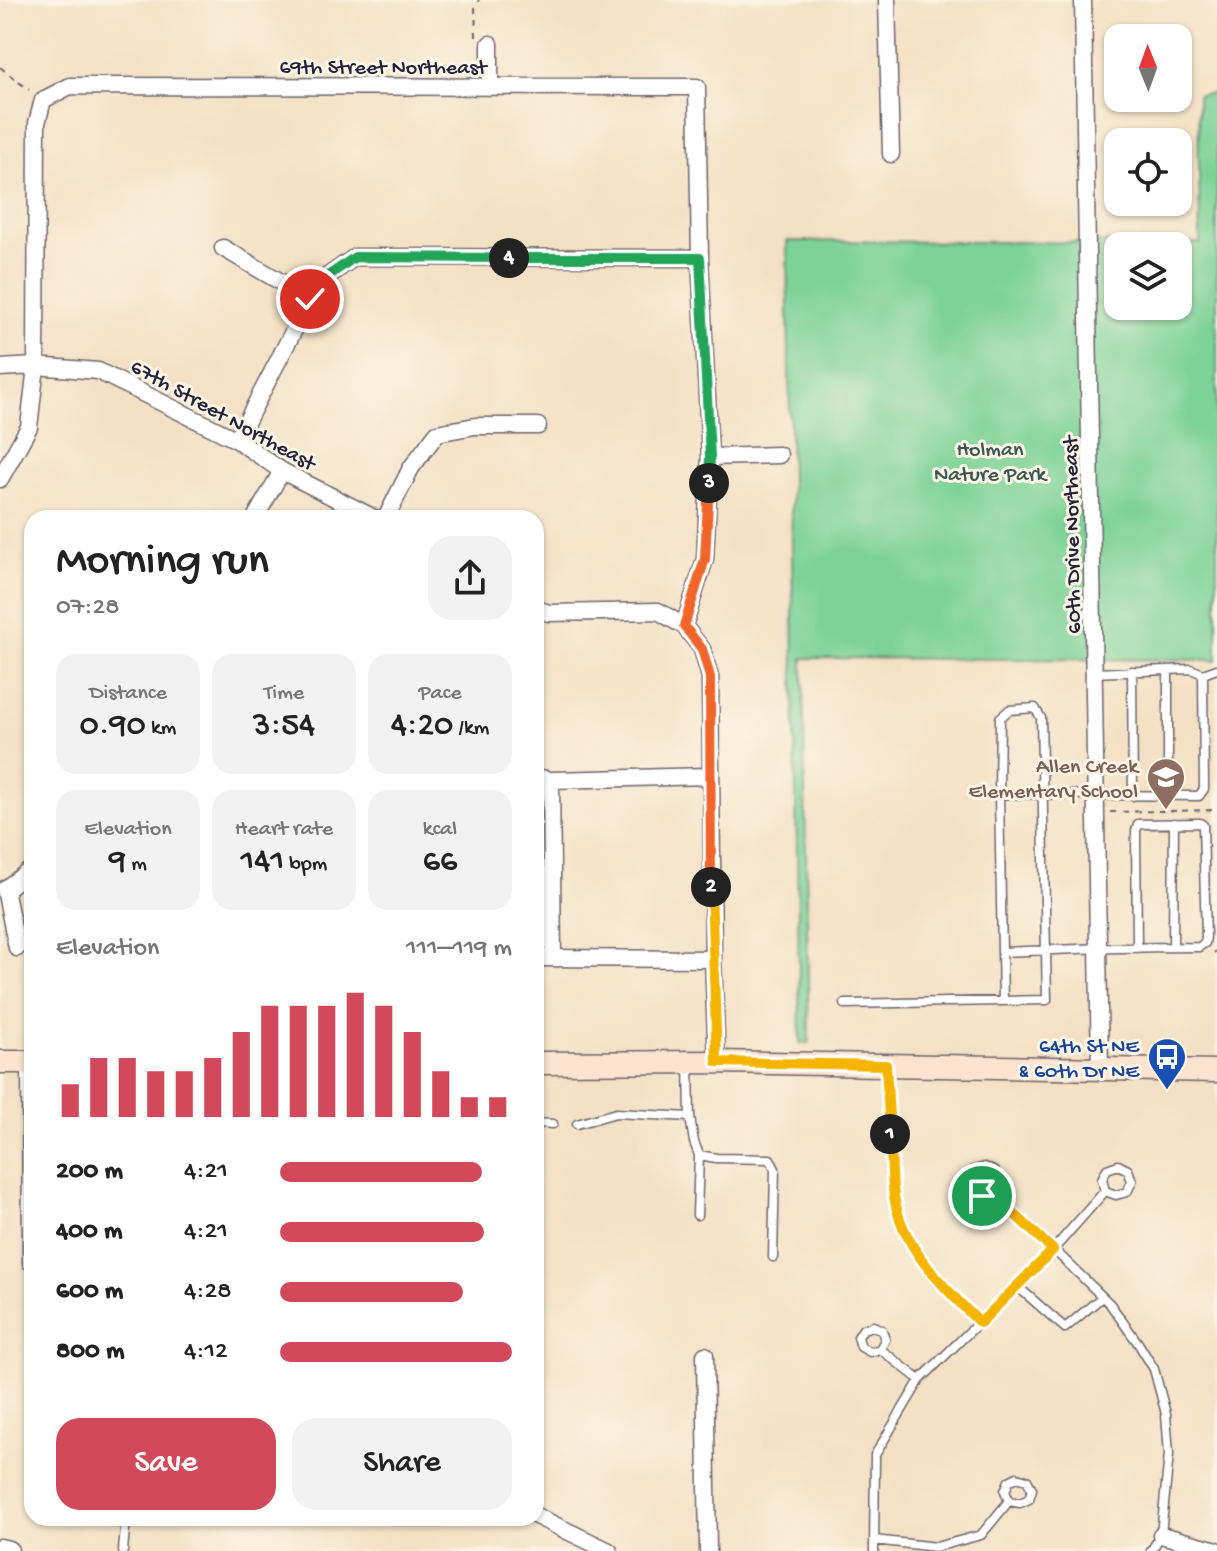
<!DOCTYPE html>
<html lang="en">
<head>
<meta charset="utf-8">
<style>
	:root { --surface:#fff; --page:#f2f2f2; --text:#222; --muted:#767676; --accent:#d1495b }
	body { margin:0; font-family:"Gochi Hand",sans-serif; background:var(--page); color:var(--text); height:100vh; display:flex; flex-direction:column; font-size:30px; white-space:nowrap }
	* { box-sizing:border-box; margin:0 }
	p { font-size:26px; color:var(--muted) }
	.icon { flex:none; width:44px; height:44px; fill:none; stroke:currentColor; stroke-width:2; stroke-linecap:round; stroke-linejoin:round }
	.map { position:relative; flex:1; overflow:hidden }
	.side { position:absolute; left:24px; top:510px; width:520px; height:1016px; display:flex; flex-direction:column; background:var(--surface); border-radius:24px; box-shadow:0 2px 6px #0004 }
	.side>* { flex:none }
	.needle { width:52px; rotate:359deg }
	.controls { position:absolute; left:1104px; top:24px; display:grid; gap:16px }
	.controls a { display:grid; place-items:center; width:88px; height:88px; border-radius:16px; background:var(--surface); box-shadow:0 2px 6px #0004; font-size:40px }
	.pin { position:absolute; display:grid; place-items:center; width:68px; height:68px; color:#fff; margin:-34px; border:4px solid #fff; border-radius:50%; box-shadow:0 2px 8px #0007 }
	.km { position:absolute; width:40px; height:40px; margin:-20px; border-radius:50%; background:#222; color:#fff; font-size:22px; line-height:40px; text-align:center }
	.round { display:grid; place-items:center; flex:none; width:84px; height:84px; border-radius:24px; background:var(--page) }
	.head { display:flex; align-items:center; justify-content:space-between; height:136px; padding:0 32px }
	h1 { font-size:44px; font-weight:600; line-height:60px }
	.figures { display:grid; grid-template-columns:repeat(3,1fr); gap:12px; height:136px; padding:8px 32px }
	.figures div { display:grid; align-content:center; border-radius:20px; background:var(--page); text-align:center }
	.figures b { font-size:34px; font-weight:600 }
	.figures small { font-size:22px; font-weight:400 }
	.figures p { font-size:22px }
	.chart { height:224px; padding:16px 32px }
	.chart p { display:flex; justify-content:space-between }
	.chart svg { width:100%; height:144px; margin-top:8px; stroke:var(--accent); stroke-width:6 }
	.primary-button { display:flex; gap:16px; margin-top:auto; padding:16px 32px }
	.primary-button a { flex:1; height:92px; border-radius:24px; background:var(--accent); color:#fff; font-size:32px; font-weight:600; line-height:92px; text-align:center }
	.primary-button a+a { background:var(--page); color:var(--text) }
	ul { padding:0 32px; list-style:none; font-size:26px }
	li { display:grid; grid-template-columns:128px 96px 1fr; align-items:center; height:60px }
	li i { height:20px; border-radius:10px; background:var(--accent) }
	.map>svg:first-child { display:block }
</style>
</head>
<body>
<div class="map">
<svg width="1217" height="1551" viewBox="0 0 1217 1551">
	<rect width="100%" height="100%" fill="#fcf5e5"/>
	<filter id="ink" filterUnits="userSpaceOnUse"><feTurbulence type="fractalNoise" baseFrequency=".0125" numOctaves="2"/><feDisplacementMap in="SourceGraphic" scale="16" xChannelSelector="R" yChannelSelector="G"/><feConvolveMatrix kernelMatrix="1 2 1 2 8 2 1 2 1" color-interpolation-filters="sRGB"/></filter>
	<filter id="wash" filterUnits="userSpaceOnUse"><feTurbulence type="fractalNoise" baseFrequency=".006" numOctaves="4" result="noise"/><feDisplacementMap in="SourceGraphic" scale="32" xChannelSelector="R" yChannelSelector="G"/><feGaussianBlur stdDeviation="1.8" result="paint"/><feColorMatrix in="noise" values="0 0 0 0 0 0 0 0 0 0 0 0 0 0 0 0 0 1.4 0 .05"/><feComposite in="paint" operator="in"/></filter>
	<g filter="url(#wash)">
		<rect width="100%" height="100%" fill="#f4e0c4"/>
		<path fill="#7cd297" stroke="#4f7a69" stroke-width="2" fill-rule="evenodd" d="M1217,93V660L803,658L809,1043H800L787,241L1200,243L1198,95ZM1118,246H1178V306H1118Z"/>
	</g>
	<g filter="url(#ink)">
		<g fill="none" stroke-linecap="round" stroke-linejoin="round">
			<defs>
				<path id="service" d="M1132,671L1133,796
					M1094,673L1191,669L1203,674L1204,789L1199,796L999,794L1002,952C1068,949 1133,947 1199,947L1205,943L1206,937L1203,825L1200,823L1138,824L1136,831L1137,948
					M1203,674L1217,669
					M1168,796V670
					M1173,947L1174,823
					M1002,952L1003,1001
					M845,1004L1047,1000L1041,718L1035,708L1009,710L1000,718L999,794
					M26,1063L27,1264
					M886,1065L894,1198L906,1233L932,1275L980,1323
					M690,1117L694,1142L699,1155L716,1158L770,1159L775,1169L773,1257
					M536,1123L553,1124
					M577,1124L616,1113L690,1117L689,1064
					M993,1194L999,1183L995,1172L985,1167L974,1170L969,1180L972,1191L982,1196L993,1194L1008,1205L1110,1304L1138,1343L1154,1369L1166,1414L1169,1454L1161,1535L1151,1551
					M697,1215L699,1155
					M1017,1286L1065,1328L1102,1297
					M880,1349L885,1340L882,1330L873,1326L863,1329L858,1337L861,1347L870,1352L880,1349L920,1380
					M874,1540L936,1547L981,1535L1009,1501L1005,1491L1009,1481L1017,1477L1027,1480L1032,1489L1029,1499L1020,1503L1009,1501
					M123,1551L126,1518
					M874,1551L875,1455L920,1380L1053,1250L1105,1191L1102,1179L1107,1169L1118,1165L1128,1170L1132,1181L1127,1192L1116,1195L1105,1191"/>
				<path id="minor" d="M887,0L891,154
					M1083,0L1100,1070
					M490,44V87
					M223,248L310,299
					M0,368L36,366L98,371L237,440L282,471L374,518
					M237,440L310,299L328,276L355,257L700,258
					M710,457L779,455
					M0,479L29,427L36,366L37,123L43,100L70,86L697,87L700,258L710,457L705,559L684,626L702,649L710,677L713,959L717,1062
					M255,518L282,471
					M386,518L411,468L437,433L475,426H538
					M536,609L549,613L658,611L684,626
					M536,777L551,780L709,776
					M551,780L553,958
					M5,889L17,948
					M5,889L32,869
					M536,958L713,959
					M705,1355L708,1551
					M536,1516L609,1551
					M1161,1535L1217,1550"/>
				<path id="tertiary" d="M0,1549L8,1551"/>
				<path id="secondary" d="M0,1062H32
					M536,1063L717,1062L1217,1071"/>
			</defs>
			<use href="#service" stroke="#6c646b" stroke-width="11"/>
			<use href="#minor" stroke="#6c646b" stroke-width="19"/>
			<use href="#tertiary" stroke="#6c646b" stroke-width="23"/>
			<use href="#secondary" stroke="#6c646b" stroke-width="25"/>
			<path stroke="#6c646b" stroke-width="2" stroke-dasharray="6 6" stroke-linecap="butt" d="M476,37L475,7L479,0
				M0,67L29,90
				M1110,812L1217,810
				M1214,953L1217,950"/>
			<use href="#service" stroke="#fff" stroke-width="8"/>
			<use href="#minor" stroke="#fff" stroke-width="16"/>
			<use href="#tertiary" stroke="#fff" stroke-width="20"/>
			<use href="#secondary" stroke="#fde4d1" stroke-width="22"/>
		</g>
	</g>
	<g fill="none" stroke-linecap="round" stroke-linejoin="round" filter="url(#ink)">
		<defs>
			<path id="split-1" d="M890,1134C892,1154 891,1176 894,1196C902,1249 944,1287 980,1323L1053,1250L993,1194L982,1196"/>
			<path id="split-2" d="M711,887L717,1062L886,1065L890,1134"/>
			<path id="split-3" d="M709,483L705,559L684,626L702,649L710,677L711,887"/>
			<path id="split-4" d="M509,258H700L710,457L709,483"/>
			<path id="split-5" d="M310,299L328,276L355,257L509,258"/>
		</defs>
		<use href="#split-1" stroke="#fff" stroke-width="16"/>
		<use href="#split-2" stroke="#fff" stroke-width="16"/>
		<use href="#split-3" stroke="#fff" stroke-width="16"/>
		<use href="#split-4" stroke="#fff" stroke-width="16"/>
		<use href="#split-5" stroke="#fff" stroke-width="16"/>
		<use href="#split-1" stroke="#f5b400" stroke-width="10"/>
		<use href="#split-2" stroke="#f5b400" stroke-width="10"/>
		<use href="#split-3" stroke="#f0652b" stroke-width="10"/>
		<use href="#split-4" stroke="#22a559" stroke-width="10"/>
		<use href="#split-5" stroke="#22a559" stroke-width="10"/>
	</g>
	<defs>
		<symbol id="school-pin" viewBox="-11 -11 22 30"><path d="M0 17L-7.5 6A9.5 9.5 0 1 1 7.5 6Z" fill="#8d6e63" stroke="#fcf5e5"/><path d="M0-5L7-2L0 1L-7-2ZM-4 1L0 2.5L4 1V4Q0 6-4 4Z" fill="#fff"/></symbol>
		<symbol id="bus-pin" viewBox="-11 -11 22 30"><path d="M0 17L-7.5 6A9.5 9.5 0 1 1 7.5 6Z" fill="#1a4fb4" stroke="#fcf5e5"/><path d="M-5-6H5V4H4V6H2V4H-2V6H-4V4H-5ZM-3.5-4V0h7V-4ZM-3.5 1.2v1.5H-2V1.2ZM2 1.2v1.5H3.5V1.2Z" fill="#fff"/></symbol>
	</defs>
	<g fill-rule="evenodd">
		<use href="#school-pin" x="1144" y="755" width="44" height="60"/>
		<use href="#bus-pin" x="1145" y="1035" width="44" height="60"/>
	</g>
	<g text-anchor="middle" stroke-width="6" stroke-linejoin="round" paint-order="stroke">
		<g font-size="22" fill="#22223b" stroke="#fcf5e5">
			<text x="383" y="73">69th Street Northeast</text>
			<text transform="translate(224 413) rotate(29)" y="8">67th Street Northeast</text>
			<text transform="translate(1070 535) rotate(-91)" y="8">60th Drive Northeast</text>
		</g>
		<g font-size="22" fill="#3d5757" stroke="#fcf5e5">
			<text x="990" y="455">Holman<tspan x="990" dy="25">Nature Park</tspan></text>
		</g>
		<g font-size="22" fill="#785e54" stroke="#fcf5e5" text-anchor="end">
			<text x="1138" y="772">Allen Creek<tspan x="1138" dy="25">Elementary School</tspan></text>
		</g>
		<g font-size="22" fill="#164399" stroke="#fcf5e5" text-anchor="end">
			<text x="1139" y="1052">64th St NE<tspan x="1139" dy="25">&amp; 60th Dr NE</tspan></text>
		</g>
	</g>
</svg>
<div class="controls">
<a><svg class="needle" viewBox="-14 -14 28 28"><path d="M0-13l5 13h-10z" fill="#e53935"/><path d="M0 13l5-13h-10z" fill="#767676"/></svg></a>
<a><svg class="icon" aria-label="locate" viewBox="0 0 24 24"><circle cx="12" cy="12" r="6"/><path d="M12 2v4M12 18v4M2 12h4M18 12h4"/></svg></a>
<a><svg class="icon" aria-label="layers" viewBox="0 0 24 24"><path d="M12 4l9 5-9 5-9-5zM3 14l9 5 9-5"/></svg></a>
</div>
<div class="pin" style="left:982px;top:1196px;background:#1e9e55"><svg class="icon" aria-label="arrive" viewBox="0 0 24 24"><path d="M6 21V4h12l-3 4 3 4H6"/></svg></div>
<div class="pin" style="left:310px;top:299px;background:#d93025"><svg class="icon" aria-label="check" viewBox="0 0 24 24"><path d="M5 12l5 5 9-10"/></svg></div>
<b class="km" style="left:890px;top:1134px">1</b>
<b class="km" style="left:711px;top:887px">2</b>
<b class="km" style="left:709px;top:483px">3</b>
<b class="km" style="left:509px;top:258px">4</b>
<section class="side">
<div class="head"><div><h1>Morning run</h1><p>07:28</p></div><a class="round"><svg class="icon" aria-label="share" viewBox="0 0 24 24"><path d="M12 15V3M7 8l5-5 5 5M5 13v7h14v-7"/></svg></a></div>
<div class="figures">
<div><p>Distance</p><b>0.90<small> km</small></b></div>
<div><p>Time</p><b>3:54</b></div>
<div><p>Pace</p><b>4:20<small> /km</small></b></div>
</div>
<div class="figures">
<div><p>Elevation</p><b>9<small> m</small></b></div>
<div><p>Heart rate</p><b>141<small> bpm</small></b></div>
<div><p>kcal</p><b>66</b></div>
</div>
<div class="chart"><p><span>Elevation</span>111–119 m</p>
<svg viewBox="0 0 160 44" preserveAspectRatio="none"><path d="M5 44V34M15 44V26M25 44V26M35 44V30M45 44V30M55 44V26M65 44V18M75 44V10M85 44V10M95 44V10M105 44V6M115 44V10M125 44V18M135 44V30M145 44V38M155 44V38"/></svg>
</div>
<ul>
<li><b>200 m</b>4:21<i style="width:87%"></i></li>
<li><b>400 m</b>4:21<i style="width:88%"></i></li>
<li><b>600 m</b>4:28<i style="width:79%"></i></li>
<li><b>800 m</b>4:12<i style="width:100%"></i></li>
</ul>
<div class="primary-button"><a>Save</a><a>Share</a></div>
</section>
</div>
</body>
</html>
